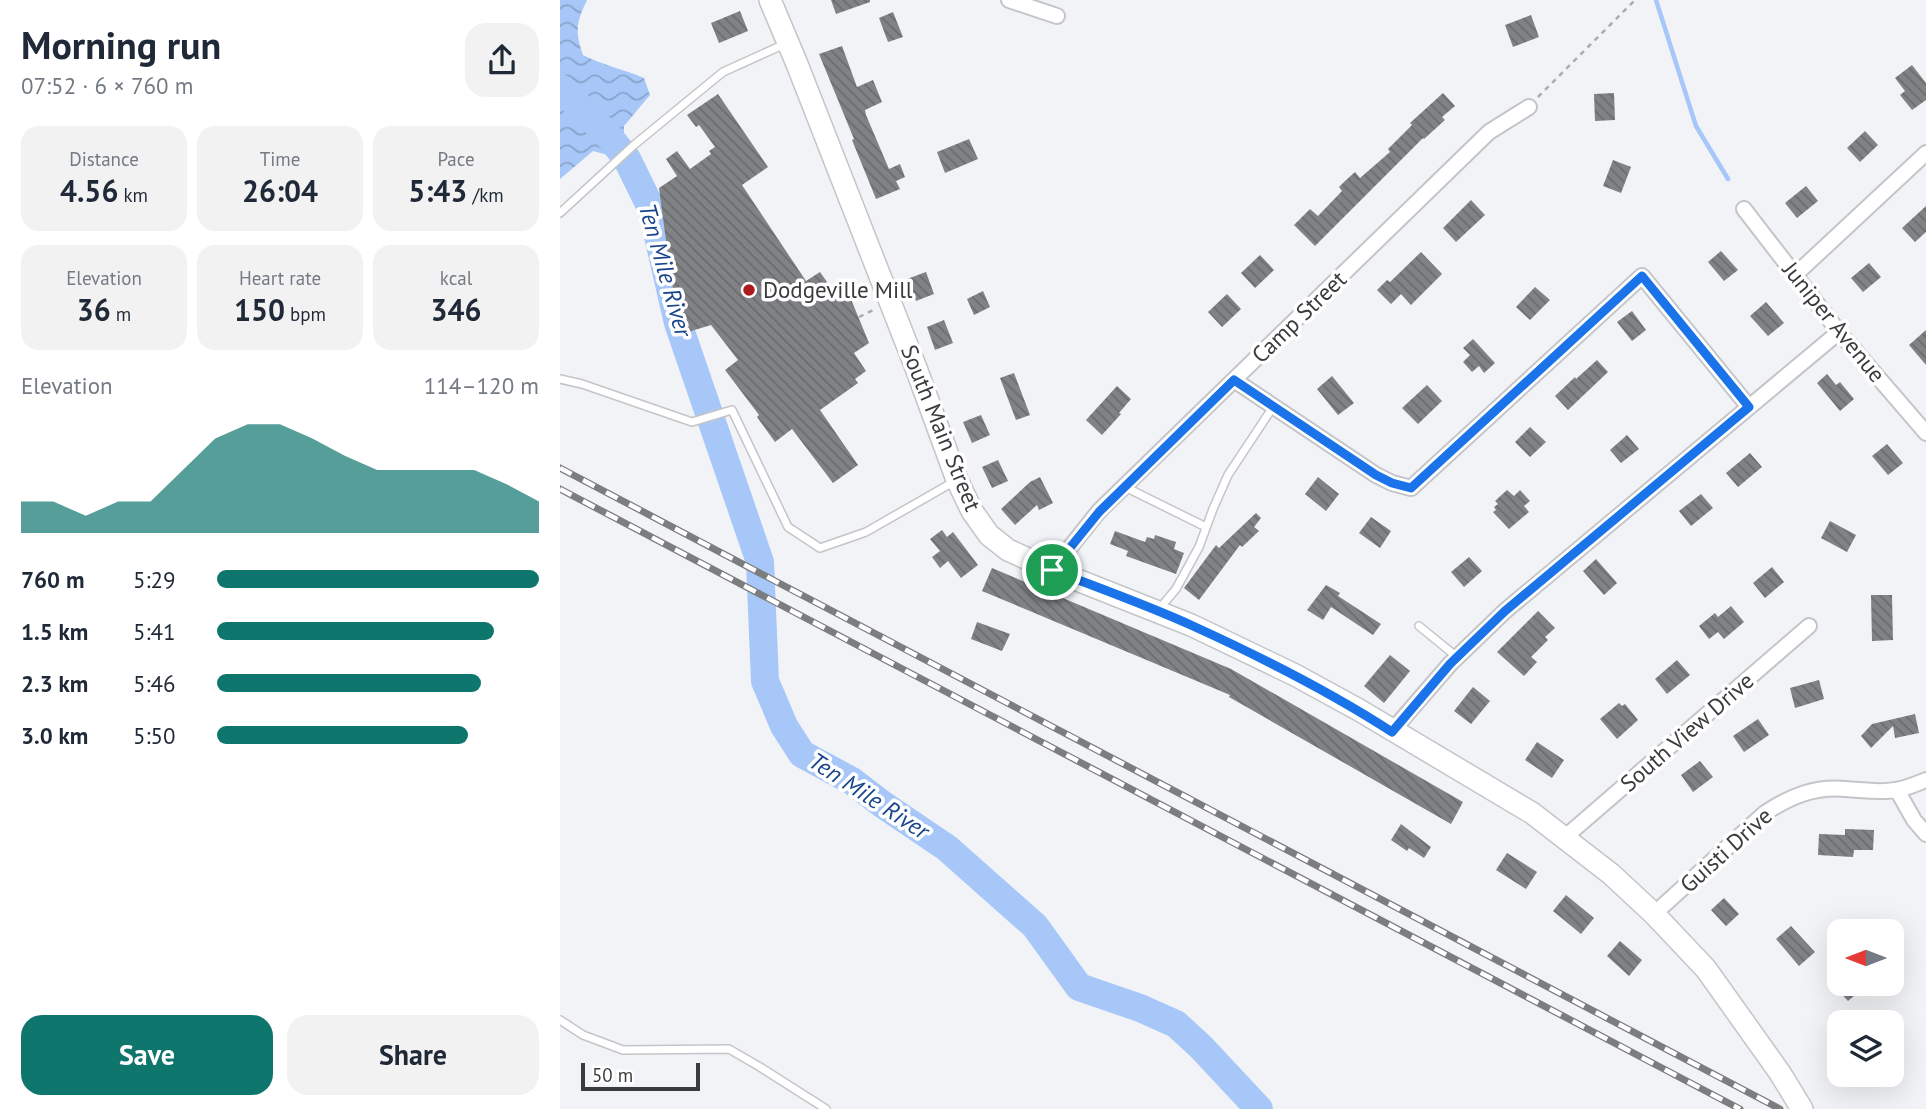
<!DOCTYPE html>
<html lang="en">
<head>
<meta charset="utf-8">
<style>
	:root { --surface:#fff; --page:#f2f2f3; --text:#1f2937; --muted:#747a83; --accent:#0f766e }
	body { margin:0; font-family:"PT Sans",sans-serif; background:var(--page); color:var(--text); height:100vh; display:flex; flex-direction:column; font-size:26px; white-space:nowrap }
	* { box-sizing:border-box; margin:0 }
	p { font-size:23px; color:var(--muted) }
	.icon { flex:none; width:38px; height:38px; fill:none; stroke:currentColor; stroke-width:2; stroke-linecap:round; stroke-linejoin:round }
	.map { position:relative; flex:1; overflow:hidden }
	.side { display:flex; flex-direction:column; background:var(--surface); width:560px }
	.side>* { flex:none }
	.needle { width:46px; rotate:270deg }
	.tools { position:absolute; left:1267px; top:919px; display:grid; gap:14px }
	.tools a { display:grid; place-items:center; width:77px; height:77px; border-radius:14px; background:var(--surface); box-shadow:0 7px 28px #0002; font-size:35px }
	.scale { position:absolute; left:21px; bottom:18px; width:119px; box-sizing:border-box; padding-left:7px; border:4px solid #3a3b3c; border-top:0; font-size:19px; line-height:24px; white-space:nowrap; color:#3a3b3c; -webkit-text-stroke:5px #fff; paint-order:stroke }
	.pin { position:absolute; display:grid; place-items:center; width:60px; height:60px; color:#fff; margin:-30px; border:4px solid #fff; border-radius:50%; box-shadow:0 2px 7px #0007 }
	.round { display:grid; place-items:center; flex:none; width:74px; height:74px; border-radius:21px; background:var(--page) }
	.headline { display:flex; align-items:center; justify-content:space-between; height:119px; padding:0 21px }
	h1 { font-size:38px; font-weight:700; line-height:52px }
	.figures { display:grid; grid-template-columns:repeat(3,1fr); gap:10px; height:119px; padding:7px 21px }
	.figures div { display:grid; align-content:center; border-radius:18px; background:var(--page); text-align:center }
	.figures b { font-size:30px; font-weight:700 }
	.figures small { font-size:19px; font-weight:400 }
	.figures p { font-size:19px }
	.chart { height:196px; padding:14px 21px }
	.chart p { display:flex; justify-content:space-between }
	.chart svg { width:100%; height:126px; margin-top:7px; fill:var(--accent); opacity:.7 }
	.primary-button { display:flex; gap:14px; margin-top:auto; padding:14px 21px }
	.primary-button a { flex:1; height:80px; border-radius:21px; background:var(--accent); color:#fff; font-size:28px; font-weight:700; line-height:80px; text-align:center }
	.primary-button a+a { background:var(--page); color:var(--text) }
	ul { padding:0 21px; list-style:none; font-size:23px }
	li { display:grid; grid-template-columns:112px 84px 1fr; align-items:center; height:52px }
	li i { height:18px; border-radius:9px; background:var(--accent) }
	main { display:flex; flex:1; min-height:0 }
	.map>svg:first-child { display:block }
</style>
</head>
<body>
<main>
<section class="side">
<div class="headline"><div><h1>Morning run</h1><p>07:52 · 6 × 760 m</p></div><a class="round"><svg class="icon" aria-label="share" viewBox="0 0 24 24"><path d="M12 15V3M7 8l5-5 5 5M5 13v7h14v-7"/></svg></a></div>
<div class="figures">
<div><p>Distance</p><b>4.56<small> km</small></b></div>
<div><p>Time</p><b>26:04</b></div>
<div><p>Pace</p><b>5:43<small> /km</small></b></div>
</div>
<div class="figures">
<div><p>Elevation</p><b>36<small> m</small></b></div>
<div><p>Heart rate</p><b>150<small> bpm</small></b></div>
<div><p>kcal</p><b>346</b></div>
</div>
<div class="chart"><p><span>Elevation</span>114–120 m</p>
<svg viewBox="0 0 160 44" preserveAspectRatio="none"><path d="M0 44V33L10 33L20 38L30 33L40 33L50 22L60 11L70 6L80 6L90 11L100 17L110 22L120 22L130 22L140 22L150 27L160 33V44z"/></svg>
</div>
<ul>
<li><b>760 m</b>5:29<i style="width:100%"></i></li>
<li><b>1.5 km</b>5:41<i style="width:86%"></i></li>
<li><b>2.3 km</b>5:46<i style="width:82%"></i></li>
<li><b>3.0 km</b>5:50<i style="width:78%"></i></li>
</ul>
<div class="primary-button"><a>Save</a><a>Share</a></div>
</section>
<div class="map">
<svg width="1366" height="1109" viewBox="0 0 1366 1109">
	<defs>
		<pattern id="water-waves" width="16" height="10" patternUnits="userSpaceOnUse" patternTransform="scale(1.75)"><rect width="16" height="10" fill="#a7c7f8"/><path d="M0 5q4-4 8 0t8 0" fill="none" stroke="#89a3ca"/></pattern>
		<pattern id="building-back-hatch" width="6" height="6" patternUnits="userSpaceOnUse" patternTransform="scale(1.75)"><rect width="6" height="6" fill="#808285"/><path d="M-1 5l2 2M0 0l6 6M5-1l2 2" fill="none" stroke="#6a6c6e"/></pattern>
	</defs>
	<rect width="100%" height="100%" fill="#f1f3f6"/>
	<path fill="url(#water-waves)" d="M0,0H27C16,23 15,31 23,55C42,65 63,69 84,78L90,95L64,126V135L75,154L57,169L48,155L33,151L0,179Z"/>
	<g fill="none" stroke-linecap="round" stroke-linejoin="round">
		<path stroke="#a7c7f8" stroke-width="4.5" d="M1096,0L1136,126L1168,179"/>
		<path stroke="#a7c7f8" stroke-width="28" d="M0,88L47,134L67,159L92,210L118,323L200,562L205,681L224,726L242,754L292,781L322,804L387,848L475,926L519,987L580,1008L616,1024L641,1047L699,1109"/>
	</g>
	<path fill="url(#building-back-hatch)" d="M271,0H310V2L276,14Z
		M180,11L188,31L159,43L151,23Z
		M333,12L343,37L328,42L319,18Z
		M971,15L979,37L953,47L945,25Z
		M282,46L297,87L313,80L322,102L305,110L306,115L329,169L340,164L345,177L336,181L340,189L316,199L292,140L294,139L259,54Z
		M1352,65L1366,83V100L1352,110L1340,95L1345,91L1335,78Z
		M883,93L895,106L882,117L885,120L864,139L863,138L755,246L734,225L750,209L758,216L782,191L779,187L785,181L795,172L800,178L830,152L828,149L852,125L850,123Z
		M1054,93L1055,120L1035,121L1034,94Z
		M158,94L208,167L182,185L246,281L260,272L279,299L288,292L309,343L294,353L306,371L295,379L298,383L260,410L298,465L273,483L232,429L215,442L197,417L199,415L165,370L178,360L151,325L128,332L113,288L108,264L109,263L99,188L117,176L106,159L117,151L130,169L151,154L149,151L155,147L139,125L136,127L127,115Z
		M1305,131L1318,145L1300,162L1287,148Z
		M409,139L418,159L385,173L377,152Z
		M1053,160L1071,167L1061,193L1043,186Z
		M1246,186L1258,201L1237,218L1225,203Z
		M911,200L925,215L896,242L883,228Z
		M1366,206V232L1355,242L1342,228Z
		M1161,251L1178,270L1164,281L1148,262Z
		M861,252L882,274L851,305L841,294L831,304L817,290L827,280L830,282Z
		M700,255L714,270L695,288L681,273Z
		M1309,263L1321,277L1303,292L1291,278Z
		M366,272L374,294L356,301L347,279Z
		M975,287L990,300L970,320L956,307Z
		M423,291L430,307L414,315L407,299Z
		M667,294L681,309L662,327L648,312Z
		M1206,302L1224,323L1208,336L1190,316Z
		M1072,311L1086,330L1072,341L1057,322Z
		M384,320L393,343L375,350L367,327Z
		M1366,330V365L1349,345Z
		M913,339L935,363L924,373L919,366L912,372L903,362L910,355L903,348Z
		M1037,360L1048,372L1008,410L995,396L1015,377L1016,379Z
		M454,373L470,415L456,420L440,378Z
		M1267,374L1276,385L1280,382L1294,399L1280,411L1257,383Z
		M772,376L794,403L778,415L757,389Z
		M867,385L882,401L858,424L842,408Z
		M557,386L571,399L559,413L561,414L542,435L526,420Z
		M421,415L430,435L412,443L403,422Z
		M970,427L986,442L970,457L955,442Z
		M1067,435L1079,449L1061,463L1050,450Z
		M1327,444L1343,463L1328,475L1312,456Z
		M1190,453L1202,467L1178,487L1166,473Z
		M438,460L448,481L432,488L422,467Z
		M480,477L493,503L479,510L477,505L455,525L441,509L470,482Z
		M758,477L779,494L766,511L745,494Z
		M947,490L954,496L960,490L970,501L964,506L969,512L949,529L933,512L936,510L934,507L938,504L935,501Z
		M1141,494L1153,508L1131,526L1119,511Z
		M696,513L701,518L694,527L699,531L682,547L680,545L639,600L624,588L656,545L659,548Z
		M811,517L831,531L820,548L799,533Z
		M1270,521L1296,535L1287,552L1261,538Z
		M382,530L387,537L393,532L418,565L401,578L388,561L380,568L372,557L380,551L370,539Z
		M555,531L585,542L587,537L594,539L595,535L616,542L614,549L624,553L616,574L566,556L568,551L550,544Z
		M909,557L922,571L904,587L891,572Z
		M1036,559L1057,583L1044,595L1023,571Z
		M1212,567L1224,582L1205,598L1193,583Z
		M432,568L671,669L903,802L891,824L669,697L670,695L422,591Z
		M766,585L780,593L778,596L821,624L813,635L771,607L763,620L747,610Z
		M1311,595H1332L1333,640L1312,641Z
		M1171,606L1184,622L1164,639L1158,632L1149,639L1139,626L1155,613L1158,617Z
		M978,611L995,628L985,637L988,640L971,657L977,662L964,676L937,652Z
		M417,622L450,634L442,651L411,639Z
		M830,655L850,671L824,703L804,686Z
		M1117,660L1130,675L1107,694L1095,679Z
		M1259,680L1264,699L1235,708L1230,688Z
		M913,687L930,701L911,724L894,711Z
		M1059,703L1062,706L1065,704L1078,720L1057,739L1040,719Z
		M1355,714L1359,733L1335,738L1333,726L1311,748L1301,736L1312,724Z
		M1198,719L1209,735L1184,752L1173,736Z
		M977,742L1004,760L992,778L965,760Z
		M1140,761L1153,777L1133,792L1121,775Z
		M841,824L871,847L864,858L849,848L847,851L831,840Z
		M1285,829L1314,830L1313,850H1294L1293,857L1258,855L1259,834L1285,835Z
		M947,853L977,872L966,889L936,870Z
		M1006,895L1034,918L1021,934L993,911Z
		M1164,898L1179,914L1166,926L1151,910Z
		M1231,926L1255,952L1239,966L1216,939Z
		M1060,941L1082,960L1069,976L1047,956Z
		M1272,984H1308L1288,1001Z"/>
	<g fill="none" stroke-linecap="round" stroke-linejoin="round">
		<defs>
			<path id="service" d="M0,213L74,145L163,72L227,43
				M0,379L22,384L132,422L172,410L228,527L260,548L306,532L395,481
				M565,487L646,527
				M600,608L616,589L639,547L653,509L668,475L713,407
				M859,626L897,657
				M0,1020L23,1035L63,1050L169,1049L200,1067L266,1109"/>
			<path id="minor" d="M449,0L497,16
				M1184,209L1279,332L1366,433
				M1235,275L1366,153
				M674,380L816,475L832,483L851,488L1082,276L1189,407
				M492,570L539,511L929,132L969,107
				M832,731L890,664L945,611L1279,332
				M1337,790L1354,820L1366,834
				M1004,838L1249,626
				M1094,914L1205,813C1231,796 1255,786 1286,789C1303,790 1319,793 1335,790C1345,789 1356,784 1366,780"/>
			<path id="secondary" d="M210,0L237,64L356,368L397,480L412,511L429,535L448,550L492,570L631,625L735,675L799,710L972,813L1051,874L1094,914L1146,969L1220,1073L1242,1109"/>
		</defs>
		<use href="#service" stroke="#c3c5c8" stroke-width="10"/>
		<use href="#minor" stroke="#c3c5c8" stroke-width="18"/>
		<use href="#secondary" stroke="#c3c5c8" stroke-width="24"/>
		<path stroke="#aaacae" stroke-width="2.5" stroke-dasharray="5 5" stroke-linecap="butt" d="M978,97L1075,0
			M299,317L313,310"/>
		<use href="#service" stroke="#fff" stroke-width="7"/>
		<use href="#minor" stroke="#fff" stroke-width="14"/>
		<use href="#secondary" stroke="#fff" stroke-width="21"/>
		<defs>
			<path id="rail" d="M0,468L1220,1109
				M0,489L1180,1109"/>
		</defs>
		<use href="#rail" stroke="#7c7d7f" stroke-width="7"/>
		<use href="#rail" stroke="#fff" stroke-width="4.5" stroke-dasharray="13" stroke-linecap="butt"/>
	</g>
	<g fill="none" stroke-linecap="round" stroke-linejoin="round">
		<defs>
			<path id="route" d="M1082,276L1189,407L945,611L890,664L832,732C769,691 701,657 633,626C587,605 539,588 492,570L539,512L674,380L816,475L832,483L851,488Z"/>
		</defs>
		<use href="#route" stroke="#fff" stroke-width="14"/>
		<use href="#route" stroke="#1a73e8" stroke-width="9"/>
	</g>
	<circle fill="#ac1a1e" stroke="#fff" stroke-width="2.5" cx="189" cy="290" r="7"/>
	<g text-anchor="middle" stroke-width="7" stroke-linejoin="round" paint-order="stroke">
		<g font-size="23" fill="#3a3b3c" stroke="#fff" text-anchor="start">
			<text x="203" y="298">Dodgeville Mill</text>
		</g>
		<g font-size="23" fill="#3a3b3c" stroke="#fff">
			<text transform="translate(739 317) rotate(-44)" y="8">Camp Street</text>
			<text transform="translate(1274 322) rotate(51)" y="8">Juniper Avenue</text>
			<text transform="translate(381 428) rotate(68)" y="8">South Main Street</text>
			<text transform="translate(1127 732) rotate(-41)" y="8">South View Drive</text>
			<text transform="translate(1166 850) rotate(-42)" y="8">Guisti Drive</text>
		</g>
		<g font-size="24" font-style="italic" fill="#18458c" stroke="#fff">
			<text transform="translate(105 270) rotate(74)" y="8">Ten Mile River</text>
			<text transform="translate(309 796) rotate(33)" y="8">Ten Mile River</text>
		</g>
	</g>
</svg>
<div class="tools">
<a><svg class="needle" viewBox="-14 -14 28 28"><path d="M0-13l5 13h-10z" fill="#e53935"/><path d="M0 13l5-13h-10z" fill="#747a83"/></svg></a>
<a><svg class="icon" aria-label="layers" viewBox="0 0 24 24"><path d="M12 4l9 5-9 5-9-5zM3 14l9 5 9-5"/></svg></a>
</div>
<div class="scale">50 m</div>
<div class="pin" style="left:492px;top:570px;background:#1e9e55"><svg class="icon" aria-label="arrive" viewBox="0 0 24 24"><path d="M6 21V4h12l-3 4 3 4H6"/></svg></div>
</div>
</main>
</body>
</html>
